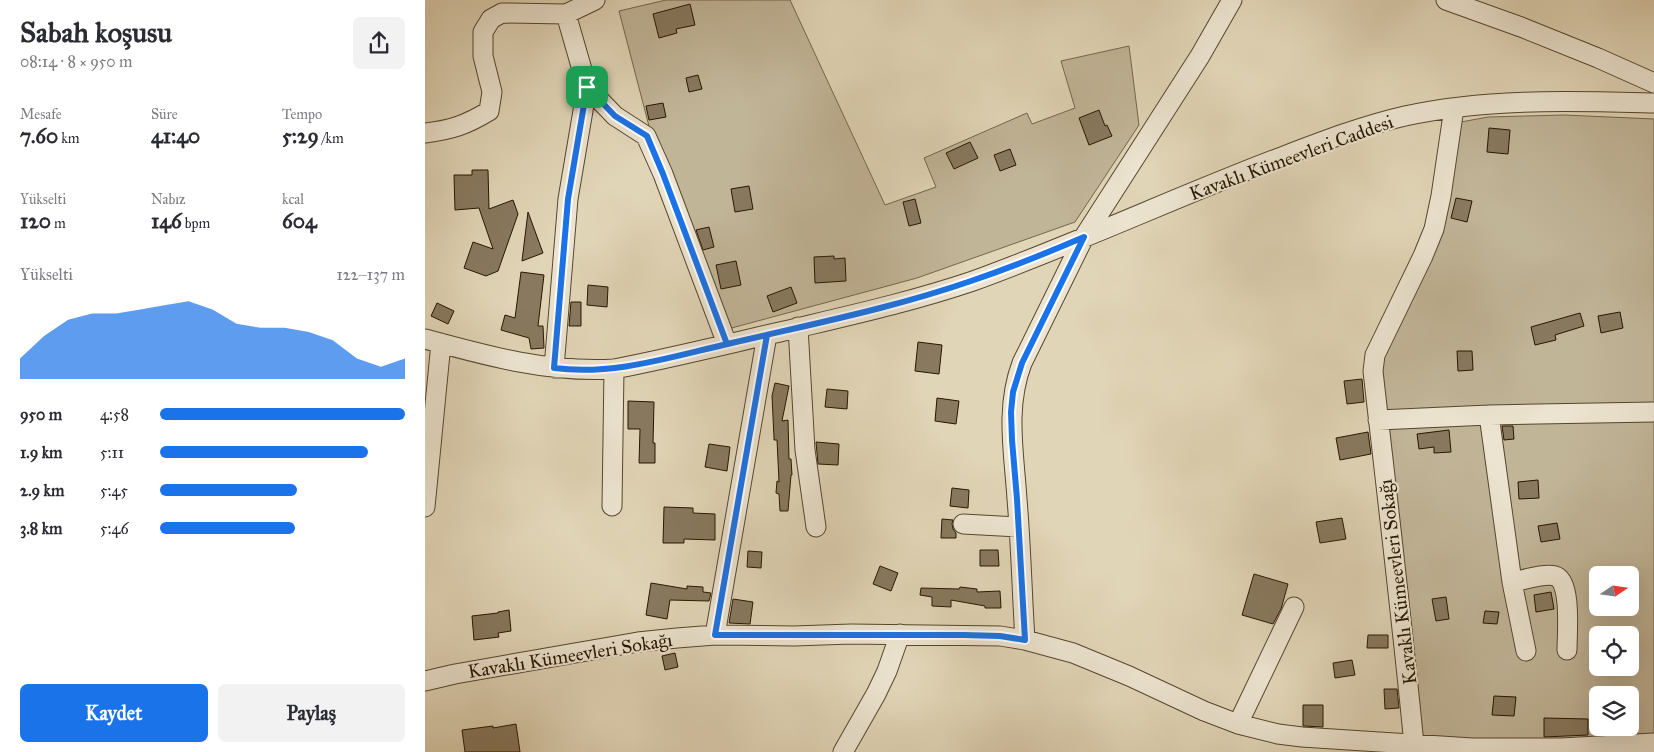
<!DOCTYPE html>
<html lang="tr">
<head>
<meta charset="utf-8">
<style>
	:root { --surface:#fff; --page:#f2f2f3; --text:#2b2b33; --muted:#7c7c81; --accent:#1a73e8 }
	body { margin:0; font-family:"IM FELL Great Primer",serif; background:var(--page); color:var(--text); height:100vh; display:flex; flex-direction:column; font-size:19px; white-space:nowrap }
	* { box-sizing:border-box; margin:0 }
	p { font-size:16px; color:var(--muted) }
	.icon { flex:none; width:28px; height:28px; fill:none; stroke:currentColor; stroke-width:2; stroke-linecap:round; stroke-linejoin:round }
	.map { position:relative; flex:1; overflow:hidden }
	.sheet { display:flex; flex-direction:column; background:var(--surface); width:425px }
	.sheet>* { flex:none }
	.needle { width:32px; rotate:77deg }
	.tools { position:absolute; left:1164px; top:566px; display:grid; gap:10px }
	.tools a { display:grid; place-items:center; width:50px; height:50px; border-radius:8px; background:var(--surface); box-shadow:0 5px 20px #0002; font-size:25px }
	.pin { position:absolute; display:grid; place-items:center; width:42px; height:42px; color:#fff; margin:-21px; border-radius:10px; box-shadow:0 2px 8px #0006 }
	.round { display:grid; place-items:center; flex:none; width:52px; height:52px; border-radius:8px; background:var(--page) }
	.overview { display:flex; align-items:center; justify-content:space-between; height:85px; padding:0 20px }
	h1 { font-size:28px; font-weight:700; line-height:38px }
	.metrics { display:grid; grid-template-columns:repeat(3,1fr); gap:8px; height:85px; padding:5px 20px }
	.metrics div { display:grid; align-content:center }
	.metrics b { font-size:21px; font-weight:700 }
	.metrics small { font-size:14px; font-weight:400 }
	.metrics p { font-size:14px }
	.chart { height:140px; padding:10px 20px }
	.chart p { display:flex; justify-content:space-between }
	.chart svg { width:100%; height:90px; margin-top:5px; fill:var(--accent); opacity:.7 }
	.primary-button { display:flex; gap:10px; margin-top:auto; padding:10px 20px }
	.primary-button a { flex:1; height:58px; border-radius:8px; background:var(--accent); color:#fff; font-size:20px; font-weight:700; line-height:58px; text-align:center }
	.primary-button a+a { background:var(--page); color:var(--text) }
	ul { padding:0 20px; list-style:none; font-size:16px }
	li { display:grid; grid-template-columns:80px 60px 1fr; align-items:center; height:38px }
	li i { height:12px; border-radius:6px; background:var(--accent) }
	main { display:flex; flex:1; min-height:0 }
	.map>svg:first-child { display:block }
</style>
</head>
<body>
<main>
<section class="sheet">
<div class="overview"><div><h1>Sabah koşusu</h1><p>08:14 · 8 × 950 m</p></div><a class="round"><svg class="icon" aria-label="share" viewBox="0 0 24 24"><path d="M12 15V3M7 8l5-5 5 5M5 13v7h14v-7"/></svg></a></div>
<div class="metrics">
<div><p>Mesafe</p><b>7.60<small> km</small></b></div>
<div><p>Süre</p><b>41:40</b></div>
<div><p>Tempo</p><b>5:29<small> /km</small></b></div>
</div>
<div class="metrics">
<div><p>Yükselti</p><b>120<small> m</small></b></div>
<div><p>Nabız</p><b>146<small> bpm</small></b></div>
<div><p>kcal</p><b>604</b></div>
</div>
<div class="chart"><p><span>Yükselti</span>122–137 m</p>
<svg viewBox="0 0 160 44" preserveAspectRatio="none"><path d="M0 44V34L10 23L20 15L30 12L40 12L50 10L60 8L70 6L80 10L90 17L100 19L110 19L120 21L130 25L140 34L150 38L160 34V44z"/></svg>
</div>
<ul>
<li><b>950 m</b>4:58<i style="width:100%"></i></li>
<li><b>1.9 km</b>5:11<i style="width:85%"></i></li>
<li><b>2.9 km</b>5:45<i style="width:56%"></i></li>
<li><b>3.8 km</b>5:46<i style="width:55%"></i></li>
</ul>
<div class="primary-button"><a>Kaydet</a><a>Paylaş</a></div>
</section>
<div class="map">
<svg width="1229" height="752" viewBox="0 0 1229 752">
	<rect width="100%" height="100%" fill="#e1d5b7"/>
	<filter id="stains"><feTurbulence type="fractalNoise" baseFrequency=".004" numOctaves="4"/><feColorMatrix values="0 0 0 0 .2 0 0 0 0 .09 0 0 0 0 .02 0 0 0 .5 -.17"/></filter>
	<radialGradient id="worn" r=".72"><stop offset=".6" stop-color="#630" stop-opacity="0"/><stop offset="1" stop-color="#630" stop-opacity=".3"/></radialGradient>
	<path fill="#c1b598" stroke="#74664c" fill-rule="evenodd" d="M241,0H365L460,205L511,187L499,158L602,113L607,124L650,108L636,61L704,46L714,125L650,222L492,278L303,329L225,130L194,11Z
		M1139,115L1229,119V739L1190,743L995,738L956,359L1018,217L1036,122L1063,117ZM1172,575H1205V608H1172ZM1172,635H1205V668H1172ZM1172,695H1205V728H1172Z"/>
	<path fill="#88795f" stroke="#271600" d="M265,4L270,25L251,29L252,33L234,38L228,14Z
		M273,75L277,89L264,92L261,78Z
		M238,103L241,117L224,120L221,106Z
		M674,110L680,126L682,125L687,136L664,145L654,118Z
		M1064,128L1085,130L1083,154L1062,152Z
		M545,142L553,158L529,169L521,153Z
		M585,149L591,165L575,171L569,155Z
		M47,170H63L64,209L88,200L93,214L73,271L61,276L39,268L48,242L68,249L54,208L30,210L29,175H47Z
		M324,186L328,209L310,212L306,189Z
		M1031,198L1047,201L1042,222L1026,218Z
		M490,199L496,223L484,226L478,202Z
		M103,212L118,253L97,261Z
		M284,227L289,247L278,250L271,230Z
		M409,256V259L420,258L421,281L390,283L389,257Z
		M311,261L316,285L296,289L291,265Z
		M96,272L119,275L113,326H118L119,348L106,349L104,338L76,330L80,315L90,318Z
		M163,285L183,287L182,307L162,305Z
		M366,287L372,303L348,312L342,296Z
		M146,302H156V326H144Z
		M12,303L29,311L23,324L6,316Z
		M1195,312L1198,328L1176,333L1173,316Z
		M1155,313L1159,326L1130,335L1131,340L1110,345L1106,327Z
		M493,342L517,345L514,374L490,371Z
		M1032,351H1047L1048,370L1033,371Z
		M937,379L939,402L922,404L919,381Z
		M350,383L364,386L357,421L363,420L364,459H366L367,475H366L363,511H355L354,494L351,493L352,481L354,482L352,440H349V438L347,396Z
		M402,389L423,391L422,409L400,407Z
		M512,398L534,401L531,424L510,421Z
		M203,401L229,402L228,443H230V463H214L215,429H203Z
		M1077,426H1088L1089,439L1079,440Z
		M1024,430L1026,452L1009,453V447L994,449L992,434Z
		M943,432L946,454L915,460L911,438Z
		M391,442L414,444L413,465L393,464Z
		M284,444L305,447L302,471L280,467Z
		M1113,480L1114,498L1094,499L1093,482Z
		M527,488L544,490L543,508L525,506Z
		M239,507L268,508V513L290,514V540L259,539V543H238Z
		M917,518L921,539L895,543L891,522Z
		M517,519L528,520L527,524L528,529L531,533V538H516Z
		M1132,523L1135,539L1116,542L1113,526Z
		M555,550H573L574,566H555Z
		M323,551L337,552L336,568L322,567Z
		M455,566L473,573L466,591L448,584Z
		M829,574L863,584L856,609L848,624L817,615Z
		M226,583L262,589V586L278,587V592L286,593L284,601L245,600L242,619L221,615Z
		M535,587L552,589V592L575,591L576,608H560V606L526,600V607L507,606V597L495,595L496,588L534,589Z
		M1126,592L1129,609L1111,612L1109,595Z
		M1021,597L1024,619L1011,621L1007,599Z
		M308,599L328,602L325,624L304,623Z
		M84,610L86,631L73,633L74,637L49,640L47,616L73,613V612Z
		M1060,611L1074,612L1072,624L1058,623Z
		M943,635H963V648H942Z
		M250,653L253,667L240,670L237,656Z
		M927,660L930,675L910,678L908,663Z
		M959,689H972L974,708L960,709Z
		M1069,696L1091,697L1089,716L1067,715Z
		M878,705H898V727L878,726Z
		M1119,718L1163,719V735L1119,737Z
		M91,724L95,752H40L37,730L68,726V728Z"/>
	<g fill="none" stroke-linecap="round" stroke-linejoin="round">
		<defs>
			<path id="minor" d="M1021,0L1096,27L1173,58L1229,83
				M162,87L190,116L221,136L238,174L302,344
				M0,133C26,130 41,125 64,111L67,92L58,56V32L66,19L77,13L141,14L170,0
				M373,327L380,450L391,527
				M0,339C62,356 124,373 189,369C246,358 302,344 359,331C422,316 486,302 548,281C650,244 749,198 851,159C893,143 936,126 980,116C1062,98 1146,101 1229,103
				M129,368L143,199L162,87L141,14
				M1064,415L1087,582L1101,651
				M953,420L1064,415L1229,412
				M187,506L189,369
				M0,507L16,343
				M538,524L594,527
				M1087,582C1099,580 1119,573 1130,576C1147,580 1142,635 1142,650
				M290,635L342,335
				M600,640C597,593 596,546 592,499C589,452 580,408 597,363L659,237L775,56L807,0
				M0,681L30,674L213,642L252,638L290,635L369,636L426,634L575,636L600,640L648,653L704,676L779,711L813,724L853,734L877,737L1047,748H1136L1229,743
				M813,724L869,607
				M989,745C977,620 962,496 948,371L950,355L998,256L1009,229L1016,196L1029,108
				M418,752L451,694L462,671L475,634"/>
		</defs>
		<use href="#minor" stroke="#56462e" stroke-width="21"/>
		<use href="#minor" stroke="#ece4d0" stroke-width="19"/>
	</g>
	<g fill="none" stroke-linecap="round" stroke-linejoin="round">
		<defs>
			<path id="route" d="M162,87L190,116L222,136L238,174L302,344L342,335L290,635H539L575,636L600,640L592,499L587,440L586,412L588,392L597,363L659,237C622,253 584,268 546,281C468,308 387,324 307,343C248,356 190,376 129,368L143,199L162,87"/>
		</defs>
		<use href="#route" stroke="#fff" stroke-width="10"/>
		<use href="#route" stroke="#1a73e8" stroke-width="6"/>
	</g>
	<g text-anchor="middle" stroke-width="4" stroke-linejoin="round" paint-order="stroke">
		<g font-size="19" fill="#271600" stroke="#ece4d0">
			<text transform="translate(866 157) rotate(-20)" y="7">Kavaklı Kümeevleri Caddesi</text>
			<text transform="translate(972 582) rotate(-97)" y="7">Kavaklı Kümeevleri Sokağı</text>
			<text transform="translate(145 655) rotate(-9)" y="7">Kavaklı Kümeevleri Sokağı</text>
		</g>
	</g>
	<rect width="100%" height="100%" filter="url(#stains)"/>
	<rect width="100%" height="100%" fill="url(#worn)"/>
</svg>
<div class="tools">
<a><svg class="needle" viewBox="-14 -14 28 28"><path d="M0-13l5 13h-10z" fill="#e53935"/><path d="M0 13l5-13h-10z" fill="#7c7c81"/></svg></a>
<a><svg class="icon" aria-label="locate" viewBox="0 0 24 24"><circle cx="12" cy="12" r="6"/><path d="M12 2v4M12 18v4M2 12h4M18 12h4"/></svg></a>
<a><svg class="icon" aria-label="layers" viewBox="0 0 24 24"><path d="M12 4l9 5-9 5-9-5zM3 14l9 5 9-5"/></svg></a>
</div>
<div class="pin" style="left:162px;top:87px;background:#1e9e55"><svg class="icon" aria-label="arrive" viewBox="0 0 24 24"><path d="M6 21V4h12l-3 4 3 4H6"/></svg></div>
</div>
</main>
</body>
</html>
